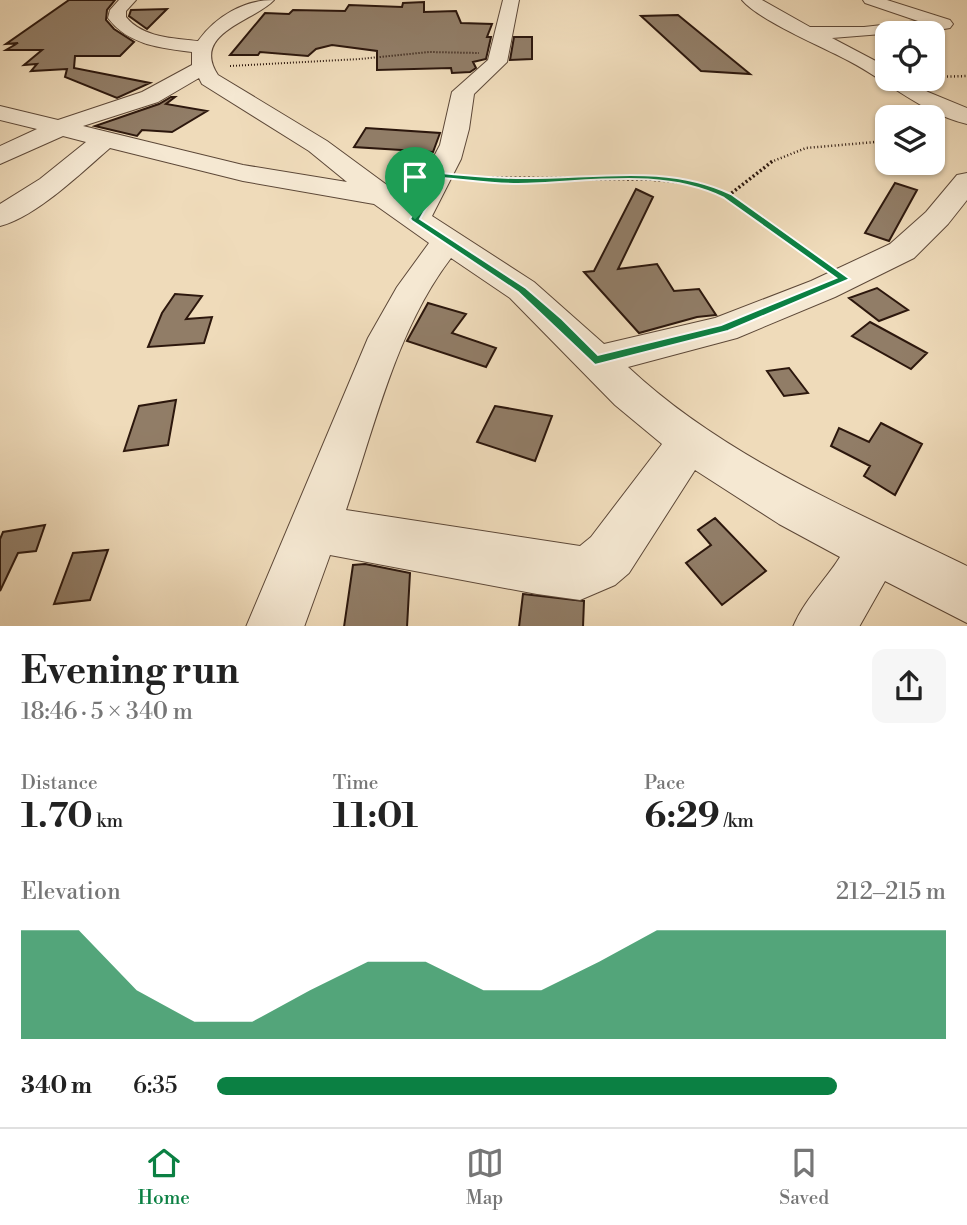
<!DOCTYPE html>
<html lang="en">
<head>
<meta charset="utf-8">
<style>
	:root { --surface:#fff; --page:#f6f6f6; --text:#222; --muted:#767676; --line:#e0e0e0; --accent:#0b8043 }
	body { margin:0; font-family:"Libre Bodoni",serif; background:var(--page); color:var(--text); height:100vh; display:flex; flex-direction:column; font-size:26px; white-space:nowrap }
	* { box-sizing:border-box; margin:0 }
	p { font-size:23px; color:var(--muted) }
	.icon { flex:none; width:38px; height:38px; fill:none; stroke:currentColor; stroke-width:2; stroke-linecap:round; stroke-linejoin:round }
	.map { position:relative; height:626px; overflow:hidden }
	.details { display:flex; flex-direction:column; background:var(--surface); flex:1 }
	.details>* { flex:none }
	.fabs { position:absolute; left:875px; top:21px; display:grid; gap:14px }
	.fabs a { display:grid; place-items:center; width:70px; height:70px; border-radius:14px; background:var(--surface); box-shadow:0 2px 5px #0004; font-size:35px }
	.pin { position:absolute; display:grid; place-items:center; width:60px; height:60px; color:#fff; margin:-72px -30px; border-radius:50% 50% 50% 0; rotate:-45deg; box-shadow:0 0 7px #0007 }
	.pin .icon { rotate:45deg }
	.round { display:grid; place-items:center; flex:none; width:74px; height:74px; border-radius:14px; background:var(--page) }
	.head { display:flex; align-items:center; justify-content:space-between; height:119px; padding:0 21px }
	h1 { font-size:38px; font-weight:700; line-height:52px }
	.figures { display:grid; grid-template-columns:repeat(3,1fr); gap:10px; height:119px; padding:7px 21px }
	.figures div { display:grid; align-content:center }
	.figures b { font-size:35px; font-weight:700 }
	.figures small { font-size:19px; font-weight:400 }
	.figures p { font-size:19px }
	.chart { height:196px; padding:14px 21px }
	.chart p { display:flex; justify-content:space-between }
	.chart svg { width:100%; height:126px; margin-top:7px; fill:var(--accent); opacity:.7 }
	ul { padding:0 21px; list-style:none; font-size:23px }
	li { display:grid; grid-template-columns:112px 84px 1fr; align-items:center; height:52px }
	li i { height:18px; border-radius:9px; background:var(--accent) }
	.tab-bar { display:flex; justify-content:space-around; align-items:center; height:98px; border-top:2px solid var(--line); background:var(--surface); font-size:19px; color:var(--muted) }
	.tab-bar a { display:grid; justify-items:center; gap:4px }
	.tab-bar .active { color:var(--accent) }
	.map>svg:first-child { display:block }
</style>
</head>
<body>
<div class="map">
<svg width="967" height="627" viewBox="0 0 967 627">
	<rect width="100%" height="100%" fill="#efdbba"/>
	<filter id="stains"><feTurbulence type="fractalNoise" baseFrequency=".00286" numOctaves="4"/><feColorMatrix values="0 0 0 0 .2 0 0 0 0 .09 0 0 0 0 .02 0 0 0 .5 -.17"/></filter>
	<radialGradient id="worn" r=".72"><stop offset=".6" stop-color="#630" stop-opacity="0"/><stop offset="1" stop-color="#630" stop-opacity=".3"/></radialGradient>
	<path fill="#917d67" stroke="#2c170d" stroke-width="2" d="M69,0H115L107,10L106,20L114,29L134,42L120,56H75L74,68L150,83L117,98L65,77L67,69L31,71L37,64L24,65L42,50H6L18,43L6,44Z
		M424,2V12L456,11L461,23L492,24L487,37H491L486,59L473,62L476,68L470,72L452,73L451,68L377,70V51L332,45L316,49L308,56L260,52L258,55H230L265,13L289,14L293,10L345,11L349,5L402,7L403,3Z
		M167,9L147,29L129,16L131,10Z
		M678,15L750,74L701,71L641,16Z
		M514,37H532V59L510,60Z
		M171,97H175L166,104L207,111L172,132L142,130L137,136L95,126L159,104Z
		M366,128L440,133L433,152L354,147Z
		M895,183L917,190L889,241L865,233Z
		M636,189L653,197L618,269L657,264L674,291L699,289L716,315L697,317L639,333L584,272L594,271Z
		M877,288L908,310L879,321L849,298Z
		M175,294L202,296L186,319L212,317L204,343L148,347L162,313Z
		M428,303L466,314L452,333L496,348L486,367L407,341Z
		M870,322L927,353L911,369L852,336Z
		M789,368L808,393L784,396L767,371Z
		M176,400L168,445L124,451L139,406Z
		M495,406L552,416L535,461L477,442Z
		M881,423L922,444L895,495L864,476L870,466L831,446L839,428L869,442Z
		M715,518L766,571L722,605L686,563L711,545L698,530Z
		M45,525L36,551L18,553L0,591V539L3,532Z
		M108,550L90,600L54,604L73,553Z
		M365,564L410,573L407,627H344L353,565Z
		M523,594L584,601L583,627H519Z"/>
	<g fill="none" stroke-linecap="round" stroke-linejoin="round">
		<defs>
			<path id="minor" d="M119,0H136L126,11V17C143,38 173,38 198,41C216,16 244,0 274,0C255,21 190,33 218,75L327,141L410,202L440,145L452,92L488,60L503,0H519L507,62L474,94L469,129L461,159L432,216L534,282L604,344L715,318L811,281L890,244L926,212L957,175L967,173V200L948,224L914,258L835,297L737,338L628,367C724,457 850,509 967,566V623L885,581L859,627H793C804,600 825,581 840,557L779,524L695,470L629,573L615,585L580,600L537,594L330,555L304,627H246L368,338L397,287L429,243L374,204L243,181L110,148C82,172 36,217 0,226V204L40,179L86,142L63,136L0,164V146L37,129L0,120V106L58,120L142,92L192,65V52C161,48 128,45 108,18L110,10ZM199,78L202,84L309,151L347,182L243,165L83,126L158,102ZM451,258L510,298L615,405L662,444L591,537L580,546L346,510C375,426 396,330 451,258Z
				M742,0H762L810,27H864L918,21L865,3L863,0H887L950,20L953,24L950,28L944,29L832,38L887,67V79H906L928,92L967,108V124C922,113 889,82 849,61C823,47 760,21 742,0Z"/>
		</defs>
		<use href="#minor" stroke="#5d4838" stroke-width="2"/>
		<path stroke="#2c170d" stroke-width="2" stroke-dasharray="1 2" stroke-linecap="butt" d="M230,66L360,59L429,52L479,53"/>
		<path stroke="#2c170d" stroke-width="2.5" stroke-dasharray="1 2.5" stroke-linecap="butt" d="M933,77L967,76
			M771,162L806,148L887,141"/>
		<path stroke="#2c170d" stroke-width="3.5" stroke-dasharray="2 2.5" stroke-linecap="butt" d="M465,178L649,179L700,184L720,192L750,210L824,263
			M728,196L774,160"/>
		<use href="#minor" fill="#f5e8d2" fill-rule="evenodd"/>
	</g>
	<path fill="#0b8043" stroke="#fff" stroke-width="2" fill-rule="evenodd" d="M440,173C466,175 491,178 516,178C588,180 664,162 731,194L850,279L728,331L595,365L518,292L412,221L410,219L436,176ZM443,178C468,180 493,184 518,184C586,183 661,167 724,198L836,278L721,325L598,355L562,319L526,288L420,219Z"/>
	<rect width="100%" height="100%" filter="url(#stains)"/>
	<rect width="100%" height="100%" fill="url(#worn)"/>
</svg>
<div class="fabs">
<a><svg class="icon" aria-label="locate" viewBox="0 0 24 24"><circle cx="12" cy="12" r="6"/><path d="M12 2v4M12 18v4M2 12h4M18 12h4"/></svg></a>
<a><svg class="icon" aria-label="layers" viewBox="0 0 24 24"><path d="M12 4l9 5-9 5-9-5zM3 14l9 5 9-5"/></svg></a>
</div>
<div class="pin" style="left:415px;top:219px;background:#1e9e55"><svg class="icon" aria-label="arrive" viewBox="0 0 24 24"><path d="M6 21V4h12l-3 4 3 4H6"/></svg></div>
</div>
<section class="details">
<div class="head"><div><h1>Evening run</h1><p>18:46 · 5 × 340 m</p></div><a class="round"><svg class="icon" aria-label="share" viewBox="0 0 24 24"><path d="M12 15V3M7 8l5-5 5 5M5 13v7h14v-7"/></svg></a></div>
<div class="figures">
<div><p>Distance</p><b>1.70<small> km</small></b></div>
<div><p>Time</p><b>11:01</b></div>
<div><p>Pace</p><b>6:29<small> /km</small></b></div>
</div>
<div class="chart"><p><span>Elevation</span>212–215 m</p>
<svg viewBox="0 0 160 44" preserveAspectRatio="none"><path d="M0 44V6L10 6L20 27L30 38L40 38L50 27L60 17L70 17L80 27L90 27L100 17L110 6L120 6L130 6L140 6L150 6L160 6V44z"/></svg>
</div>
<ul>
<li><b>340 m</b>6:35<i style="width:85%"></i></li>
</ul>
</section>
<nav class="tab-bar">
<a class="active"><svg class="icon" aria-label="home" viewBox="0 0 24 24"><path d="M3 11l9-7 9 7M6 9v11h12V9"/></svg>Home</a>
<a><svg class="icon" aria-label="map" viewBox="0 0 24 24"><path d="M3 6l6-2 6 2 6-2v14l-6 2-6-2-6 2zM9 4v14M15 6v14"/></svg>Map</a>
<a><svg class="icon" aria-label="saved" viewBox="0 0 24 24"><path d="M7 4h10v16l-5-4-5 4z"/></svg>Saved</a>
</nav>
</body>
</html>
